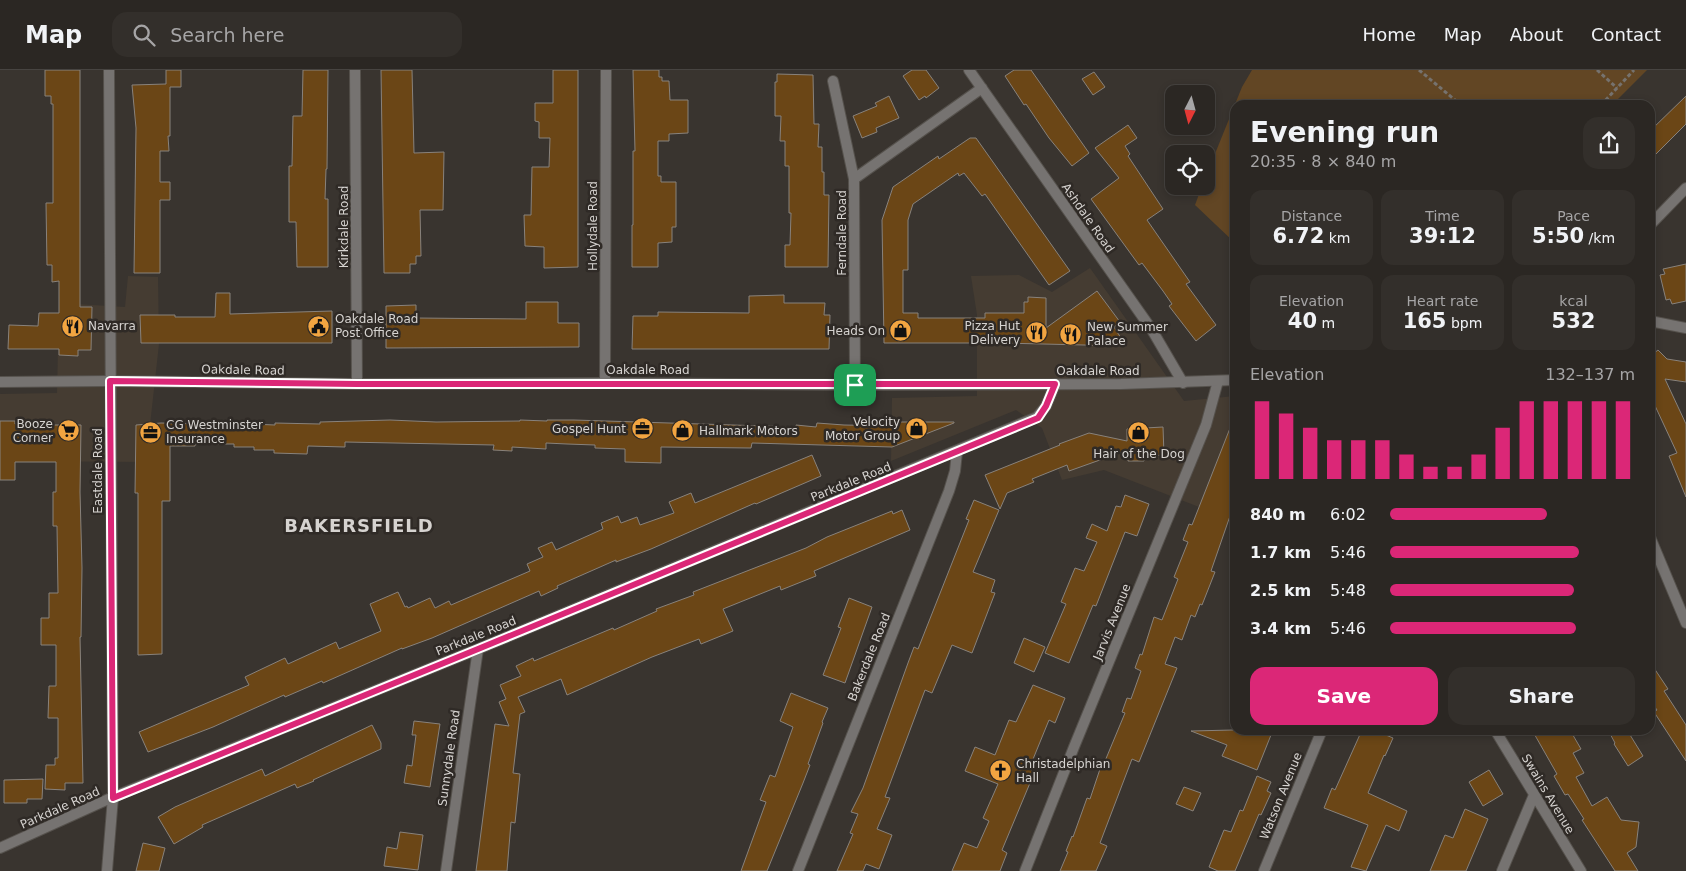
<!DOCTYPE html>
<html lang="en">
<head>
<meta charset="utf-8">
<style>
	:root { --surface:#2b2723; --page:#332f2b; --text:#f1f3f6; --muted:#a6a5a6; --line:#474441; --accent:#db2777 }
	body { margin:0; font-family:"DejaVu Sans",sans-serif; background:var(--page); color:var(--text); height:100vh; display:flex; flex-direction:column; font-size:19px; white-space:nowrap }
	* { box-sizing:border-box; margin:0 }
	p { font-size:16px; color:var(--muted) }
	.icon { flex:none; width:28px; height:28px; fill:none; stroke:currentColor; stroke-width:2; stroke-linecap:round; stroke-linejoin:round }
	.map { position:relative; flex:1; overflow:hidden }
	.sheet { position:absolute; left:1230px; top:30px; width:425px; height:635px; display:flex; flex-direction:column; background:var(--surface); border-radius:15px; box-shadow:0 2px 8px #0003,0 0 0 1px var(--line) }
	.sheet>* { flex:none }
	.needle { width:32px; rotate:186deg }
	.fabs { position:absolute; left:1165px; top:15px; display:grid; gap:10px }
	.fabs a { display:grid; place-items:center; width:50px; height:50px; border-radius:10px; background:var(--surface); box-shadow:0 2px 8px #0003,0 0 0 1px var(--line); font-size:25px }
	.pin { position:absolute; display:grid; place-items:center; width:42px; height:42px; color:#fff; margin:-21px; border-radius:10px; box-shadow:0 2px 8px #0006 }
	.round { display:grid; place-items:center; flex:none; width:52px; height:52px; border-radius:15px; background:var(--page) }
	.headline { display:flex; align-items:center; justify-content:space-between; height:85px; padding:0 20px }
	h1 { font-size:28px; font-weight:800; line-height:38px }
	.stats { display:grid; grid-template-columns:repeat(3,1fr); gap:8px; height:85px; padding:5px 20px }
	.stats div { display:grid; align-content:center; border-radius:12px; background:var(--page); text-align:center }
	.stats b { font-size:21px; font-weight:800 }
	.stats small { font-size:14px; font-weight:400 }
	.stats p { font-size:14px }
	.chart { height:140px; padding:10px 20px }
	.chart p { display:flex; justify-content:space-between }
	.chart svg { width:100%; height:90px; margin-top:5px; stroke:var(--accent); stroke-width:6 }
	.cta { display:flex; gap:10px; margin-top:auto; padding:10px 20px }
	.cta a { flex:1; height:58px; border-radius:15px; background:var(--accent); color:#fff; font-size:20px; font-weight:800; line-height:58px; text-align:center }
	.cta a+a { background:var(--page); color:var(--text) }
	ul { padding:0 20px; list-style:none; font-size:16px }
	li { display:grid; grid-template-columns:80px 60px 1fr; align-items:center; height:38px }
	li i { height:12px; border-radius:6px; background:var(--accent) }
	header { display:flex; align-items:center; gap:30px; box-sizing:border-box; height:70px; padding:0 25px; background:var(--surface); border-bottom:1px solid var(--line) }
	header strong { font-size:24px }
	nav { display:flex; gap:28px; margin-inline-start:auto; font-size:18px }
	.search { width:350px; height:45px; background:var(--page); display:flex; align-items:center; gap:12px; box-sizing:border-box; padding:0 18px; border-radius:15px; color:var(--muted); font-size:19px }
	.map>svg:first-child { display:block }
</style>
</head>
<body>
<header>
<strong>Map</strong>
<div class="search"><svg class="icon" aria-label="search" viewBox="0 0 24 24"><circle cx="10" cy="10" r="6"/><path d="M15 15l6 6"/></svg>Search here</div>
<nav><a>Home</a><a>Map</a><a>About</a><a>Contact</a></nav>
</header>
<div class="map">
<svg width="1686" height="801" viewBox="0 0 1686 801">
	<rect width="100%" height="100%" fill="#39342f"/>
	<path fill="#453c32" d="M1090,198L1184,331L1235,326V451L1104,400L1062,410L1042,358L1016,340L891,391L892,328L977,326V245L971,206L1019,205L1052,222Z
		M128,206L158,207L159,274L150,355V392L0,391V324L57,323L59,233L125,237Z"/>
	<path fill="#624624" d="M1252,0H1647L1612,35H1235V173L1195,135L1202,116H1206V106L1242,17Z"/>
	<path fill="#6b4616" stroke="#88827c" d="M45,0H80V237H92L91,280H78V286L59,285V279H8L9,255L38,256L39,243H59V211L52,212V195H47L46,133H53V34H51V26H45Z
		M166,0H181V17H170V66H168L169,81H160V112H170V130H160V203H134L136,58L132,15L166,14Z
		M303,0H328L327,99H326L325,129H328V197H297L296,152H289V96H292L293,46H302Z
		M381,0H412L414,83L444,82L443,140H420L421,186H416V194H410V203H384Z
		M553,0H578V197L544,198V177L525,176L524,145H531L532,97H549L550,68H539V52L535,51V33H553Z
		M633,0H659V7H662V11H669L670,30H688V63L669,64V71H658V106H661V112H676V157H672V172L658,173V197H632V155H633V81H635Z
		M912,0H926L939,18L926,28L925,26L919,30L903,6Z
		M1014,0H1031L1089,83L1072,96L1049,68L1026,34L1024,35L1005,6Z
		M1094,2L1105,17L1093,25L1082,9Z
		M777,4L813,5L814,54H819L818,77H822V102H824V125H829L828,197H785V175H790L791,143H789V96H785V71H780L781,46H775V12H777Z
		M889,26L899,48L876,58L877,62L862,68L853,46L877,36L875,33Z
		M1686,26V54L1650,90V61Z
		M1128,55L1137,68L1125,76L1130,84L1128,86L1163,139L1147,150L1190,212L1186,214L1216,255L1196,271L1169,236L1172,234L1163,221L1142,193L1139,195L1091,129L1119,108L1095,78Z
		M970,68H976L1070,201L1049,215L985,124L982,126L964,103L959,106L958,103L913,134L908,150V200H903V243H918V248H985V243H1024V232H1028V227L1046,228V258L1097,221L1120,252L1114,257L1126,276L1001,273H884L882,150L893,117L938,86L939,89Z
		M1686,194V231L1672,234L1670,229L1666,230L1660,205L1665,204L1663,199Z
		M216,223H230V244L332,241V273H141L140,245H175V247H215Z
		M784,225V233H825L824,245H830L829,279H632L633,246H658V242L749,243V226Z
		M526,232H558V253H579V277L386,278V236L416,235V248L526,249Z
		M1650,278L1653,284L1658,280L1667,289L1686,292V312L1665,309L1686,354V427L1669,386L1677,383L1650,325Z
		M1234,348L1235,448L1230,446L1211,501L1215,502L1202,535L1200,534L1195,547L1191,545L1182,570L1175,567L1165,594L1177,598L1139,692L1132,689L1100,773L1107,776L1096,801H1060L1068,782L1066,781L1072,766L1073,767L1087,728L1090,729L1103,690L1105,691L1125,643L1122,642L1127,628L1131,629L1141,601L1135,598L1140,584L1142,585L1154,547L1162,550L1178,509L1174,507L1188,472L1183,470L1189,454L1192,455Z
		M390,350L436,352L520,351V350L547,351V350H574L796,357V355L816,357L817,353L844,355L895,356L896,352H954V353L892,377L752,373L751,378L661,377V393L625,392V379L595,378V375L567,374L546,373V379L512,377V381L493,380L494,375L345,372V377L308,376L307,384L274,383V380H254V377H234V374H195V376H170V431H162V584L138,585V423H135L136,355L161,353L201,354V352L275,355V353L320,354V352Z
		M0,351H15V354H35V355H81L80,422L82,498L81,567H80L83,713H65V720L45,719L46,695H55V688H58V648H48L49,616H56V575H41V548H49V523H58L57,456H53V422H56V392H15V410H0Z
		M1163,357L1164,385L1144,386V391H1128V380L1069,401L1067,395L1032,409L1034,412L1007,423L1000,439L985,405L1060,375L1059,374L1089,363L1127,371V359Z
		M812,385L821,406L756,434L755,433L651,479L616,492V490L557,516L558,518L541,526L539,521L432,568L402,579V578L323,613L322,611L285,627L284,625L213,657L148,682L139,662L249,615L245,607L285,588L288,594L336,572L339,579L381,561L370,534L398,522L405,537L407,536L408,538L430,528L435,538L449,531L451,535L530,501L527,494L543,487L538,478L552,472L556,480L603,459L601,453L618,446L621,453L637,447L640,455L674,443L669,432L691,423L695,433Z
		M1125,425L1149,434L1137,466L1125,462L1096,536L1093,535L1069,593L1045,583L1066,534L1061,532L1075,498L1084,501L1097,472L1086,468L1092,454L1107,461L1116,436L1121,437Z
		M974,430L999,440L973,502L995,510L991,522L995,523L972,583L952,575L932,623L925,620L885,727L890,728L877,759L892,765L879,799L866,794L863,801H837L853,764L850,763L858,744L851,742L863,718L908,593L914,577L918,579L969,450L966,449Z
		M902,440L910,460L814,501L816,506L781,520L780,516L723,539L733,561L701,574L699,569L652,587L567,625L561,609L518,627L525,642L520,644L513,703L520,704L515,753L511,752L507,801H476L495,654L509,656L499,632L506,629L500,615L521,606L516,596L533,588L534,591L613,558L614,560L657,541L656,539L694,525L693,522L806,478L827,467L892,441L893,444Z
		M849,528L872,537L845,613L823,605L841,558L838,557Z
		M1024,568L1045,577L1034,602L1014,593Z
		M1650,592L1668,619L1664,621L1686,655V691L1654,642L1657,640L1650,630Z
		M1033,615L1065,628L1055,653L1049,650L1029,699L1035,701L1002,780L1007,783L1000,801H952L964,773L977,778L989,751L983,748L998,714L965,701L975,677L995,685L1009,650L1016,652Z
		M791,623L828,638L822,652L823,653L808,694L810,695L803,713L767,801H741L766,732L760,730L770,705L775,707L793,657L780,651Z
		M414,651L440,654L430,717L404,713L407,695L412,696L416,665H412Z
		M372,655L381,673V679L313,710L314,711L297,718L295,714L202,755L203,757L174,774L158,747L175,737L262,699L265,706Z
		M1234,656L1235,660H1273L1257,700L1222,686L1227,675L1191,661L1233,660Z
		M1362,660H1374L1393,668L1385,686L1384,685L1368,723L1407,741L1399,761L1386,755L1366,801L1351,797L1368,755L1324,738L1332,718L1335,720Z
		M1532,660H1570L1581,679L1573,683L1584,703L1576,707L1592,736L1607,727L1621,750L1639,752L1636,777L1627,783L1638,801H1615L1582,750L1584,749L1568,724L1565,725L1554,706L1557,704Z
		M1608,660H1627L1643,686L1628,696L1614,674L1615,673Z
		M1489,700L1503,724L1483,736L1469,712Z
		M1257,706L1271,712L1267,721L1271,723L1261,745L1259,744L1235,801H1218L1209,797L1224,760L1231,762L1240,740L1243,741Z
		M43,709L42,729H27V733H4V710Z
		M1184,717L1201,723L1193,741L1176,734Z
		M1465,739L1488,749L1466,801H1430L1445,765L1453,768Z
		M400,762L423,765L418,800L384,796L387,777L397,779Z
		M143,773L165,778L159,801H136Z"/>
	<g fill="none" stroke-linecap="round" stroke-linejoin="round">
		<defs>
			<path id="minor" d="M355,0L357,314
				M969,0L1152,260L1183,313
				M833,11L854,109
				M1650,251L1686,258
				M605,313L606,0
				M855,315L854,109L982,18
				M1495,660L1581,801
				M0,778L113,727L478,579L1037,347L1046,336L1055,314
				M107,801L113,727L109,0
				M446,801L478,579
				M798,801L949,421L955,401L957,382
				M1025,801L1074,677L1206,355L1218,311
				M1264,801L1322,660
				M1502,801L1534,725"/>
			<path id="tertiary" d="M1650,155L1686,118
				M0,312L109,311L357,314L605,313L855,315L1121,314L1235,310
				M1650,467L1686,553"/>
		</defs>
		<use href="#minor" stroke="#55514c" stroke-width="12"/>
		<use href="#tertiary" stroke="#55514c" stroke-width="12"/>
		<path stroke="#76726e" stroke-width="3" stroke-dasharray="4 2.5" stroke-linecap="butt" d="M1419,0L1461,35
			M1597,0L1617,18
			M1276,31L1281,35
			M1601,35L1634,0"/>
		<use href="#minor" stroke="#767371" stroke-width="10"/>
		<use href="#tertiary" stroke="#767371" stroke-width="10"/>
	</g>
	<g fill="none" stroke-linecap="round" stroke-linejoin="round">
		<defs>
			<path id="route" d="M110,311L357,314H1055L1046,336L1038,348L478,579L113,728Z"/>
		</defs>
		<use href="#route" stroke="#fff" stroke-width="10"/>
		<use href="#route" stroke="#db2777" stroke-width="6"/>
	</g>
	<defs>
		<symbol id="restaurant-disc" viewBox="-11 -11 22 22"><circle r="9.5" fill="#f2a541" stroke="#2f2a26"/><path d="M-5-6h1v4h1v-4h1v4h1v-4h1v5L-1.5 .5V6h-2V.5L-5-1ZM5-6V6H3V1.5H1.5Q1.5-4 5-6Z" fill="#111"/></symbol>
		<symbol id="civic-disc" viewBox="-11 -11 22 22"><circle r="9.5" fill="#f2a541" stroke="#2f2a26"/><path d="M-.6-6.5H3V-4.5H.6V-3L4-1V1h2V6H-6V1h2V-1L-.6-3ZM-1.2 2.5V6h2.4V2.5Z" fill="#111"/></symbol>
		<symbol id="shop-disc" viewBox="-11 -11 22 22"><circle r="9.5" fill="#f2a541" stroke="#2f2a26"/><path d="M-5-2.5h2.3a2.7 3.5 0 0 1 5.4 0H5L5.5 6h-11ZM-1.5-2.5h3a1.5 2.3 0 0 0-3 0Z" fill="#111"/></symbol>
		<symbol id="office-disc" viewBox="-11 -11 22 22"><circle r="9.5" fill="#f2a541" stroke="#2f2a26"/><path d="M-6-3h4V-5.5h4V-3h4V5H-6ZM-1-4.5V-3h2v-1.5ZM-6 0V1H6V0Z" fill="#111"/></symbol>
		<symbol id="supermarket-disc" viewBox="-11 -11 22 22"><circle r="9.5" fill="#f2a541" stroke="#2f2a26"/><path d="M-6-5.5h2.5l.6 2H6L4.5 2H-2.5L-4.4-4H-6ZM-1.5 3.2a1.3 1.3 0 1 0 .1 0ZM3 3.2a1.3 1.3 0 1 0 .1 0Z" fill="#111"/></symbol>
		<symbol id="church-disc" viewBox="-11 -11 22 22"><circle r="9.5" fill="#f2a541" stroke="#2f2a26"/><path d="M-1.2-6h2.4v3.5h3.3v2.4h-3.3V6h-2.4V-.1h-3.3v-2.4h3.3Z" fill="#111"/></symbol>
	</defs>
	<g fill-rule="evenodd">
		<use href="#restaurant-disc" x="60" y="244" width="25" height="25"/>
		<use href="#civic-disc" x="306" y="244" width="25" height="25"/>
		<use href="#shop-disc" x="888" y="248" width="25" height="25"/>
		<use href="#restaurant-disc" x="1024" y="250" width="25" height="25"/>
		<use href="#restaurant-disc" x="1058" y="252" width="25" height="25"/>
		<use href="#office-disc" x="630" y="346" width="25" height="25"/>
		<use href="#shop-disc" x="904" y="346" width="25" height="25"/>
		<use href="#supermarket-disc" x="56" y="348" width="25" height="25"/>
		<use href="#shop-disc" x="670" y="348" width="25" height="25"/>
		<use href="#office-disc" x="138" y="350" width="25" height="25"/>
		<use href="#shop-disc" x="1126" y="350" width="25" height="25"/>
		<use href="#church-disc" x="988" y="688" width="25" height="25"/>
	</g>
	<g text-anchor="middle" stroke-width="5" stroke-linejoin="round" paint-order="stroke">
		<g font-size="12" fill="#d6d3d0" stroke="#2f2a26">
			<text transform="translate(1088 148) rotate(55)" y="4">Ashdale Road</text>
			<text transform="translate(593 156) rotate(-90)" y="4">Hollydale Road</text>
			<text transform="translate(344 157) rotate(-90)" y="4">Kirkdale Road</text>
			<text transform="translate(842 163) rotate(-90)" y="4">Ferndale Road</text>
			<text transform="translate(243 300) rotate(1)" y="4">Oakdale Road</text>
			<text x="648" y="304">Oakdale Road</text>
			<text x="1098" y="305">Oakdale Road</text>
			<text transform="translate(98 401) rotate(-90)" y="4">Eastdale Road</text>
			<text transform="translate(851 412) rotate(-22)" y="4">Parkdale Road</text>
			<text transform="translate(1112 552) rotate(-68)" y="4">Jarvis Avenue</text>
			<text transform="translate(476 566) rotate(-22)" y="4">Parkdale Road</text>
			<text transform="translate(869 587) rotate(-68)" y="4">Bakerdale Road</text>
			<text transform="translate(449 688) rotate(-82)" y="4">Sunnydale Road</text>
			<text transform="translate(1548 724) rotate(59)" y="4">Swains Avenue</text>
			<text transform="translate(1281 726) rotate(-68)" y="4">Watson Avenue</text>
			<text transform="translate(60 738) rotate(-24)" y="4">Parkdale Road</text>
		</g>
		<g font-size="12" fill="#d6d3d0" stroke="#2f2a26" text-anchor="start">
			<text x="335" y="253">Oakdale Road<tspan x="335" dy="14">Post Office</tspan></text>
			<text x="88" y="260">Navarra</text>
			<text x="1020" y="260" text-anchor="end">Pizza Hut<tspan x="1020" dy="14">Delivery</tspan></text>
			<text x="1087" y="261">New Summer<tspan x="1087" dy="14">Palace</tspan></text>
			<text x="885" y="265" text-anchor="end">Heads On</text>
			<text x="900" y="356" text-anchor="end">Velocity<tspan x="900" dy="14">Motor Group</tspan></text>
			<text x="53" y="358" text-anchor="end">Booze<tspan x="53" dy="14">Corner</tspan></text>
			<text x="166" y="359">CG Westminster<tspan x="166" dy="14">Insurance</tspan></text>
			<text x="626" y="363" text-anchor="end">Gospel Hunt</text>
			<text x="699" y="365">Hallmark Motors</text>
			<text x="1139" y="388" text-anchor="middle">Hair of the Dog</text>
			<text x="1016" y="698">Christadelphian<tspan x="1016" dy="14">Hall</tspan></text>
		</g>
		<g font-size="18" font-weight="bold" letter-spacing="1" fill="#d6d3d0" stroke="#2f2a26">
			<text x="359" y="462">BAKERSFIELD</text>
		</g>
	</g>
</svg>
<div class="fabs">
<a><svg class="needle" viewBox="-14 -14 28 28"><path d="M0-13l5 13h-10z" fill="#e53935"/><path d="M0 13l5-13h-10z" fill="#a6a5a6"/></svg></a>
<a><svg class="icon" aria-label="locate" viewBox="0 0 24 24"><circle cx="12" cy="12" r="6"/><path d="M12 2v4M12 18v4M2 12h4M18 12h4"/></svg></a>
</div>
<div class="pin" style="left:855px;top:315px;background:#1e9e55"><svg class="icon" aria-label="arrive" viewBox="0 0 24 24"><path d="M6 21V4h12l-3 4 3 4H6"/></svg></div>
<section class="sheet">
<div class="headline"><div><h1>Evening run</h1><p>20:35 · 8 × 840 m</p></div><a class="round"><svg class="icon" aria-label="share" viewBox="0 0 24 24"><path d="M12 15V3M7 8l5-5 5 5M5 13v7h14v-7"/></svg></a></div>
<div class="stats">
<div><p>Distance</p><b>6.72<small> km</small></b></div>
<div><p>Time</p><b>39:12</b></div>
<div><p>Pace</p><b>5:50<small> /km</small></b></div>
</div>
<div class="stats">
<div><p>Elevation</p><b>40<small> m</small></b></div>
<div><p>Heart rate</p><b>165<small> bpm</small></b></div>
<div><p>kcal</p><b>532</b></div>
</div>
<div class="chart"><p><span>Elevation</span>132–137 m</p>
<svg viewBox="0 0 160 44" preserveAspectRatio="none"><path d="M5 44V6M15 44V12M25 44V19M35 44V25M45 44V25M55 44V25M65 44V32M75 44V38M85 44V38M95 44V32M105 44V19M115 44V6M125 44V6M135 44V6M145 44V6M155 44V6"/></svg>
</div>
<ul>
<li><b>840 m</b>6:02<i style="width:64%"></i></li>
<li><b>1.7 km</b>5:46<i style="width:77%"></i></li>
<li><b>2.5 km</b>5:48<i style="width:75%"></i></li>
<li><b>3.4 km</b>5:46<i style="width:76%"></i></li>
</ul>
<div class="cta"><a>Save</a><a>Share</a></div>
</section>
</div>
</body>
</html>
